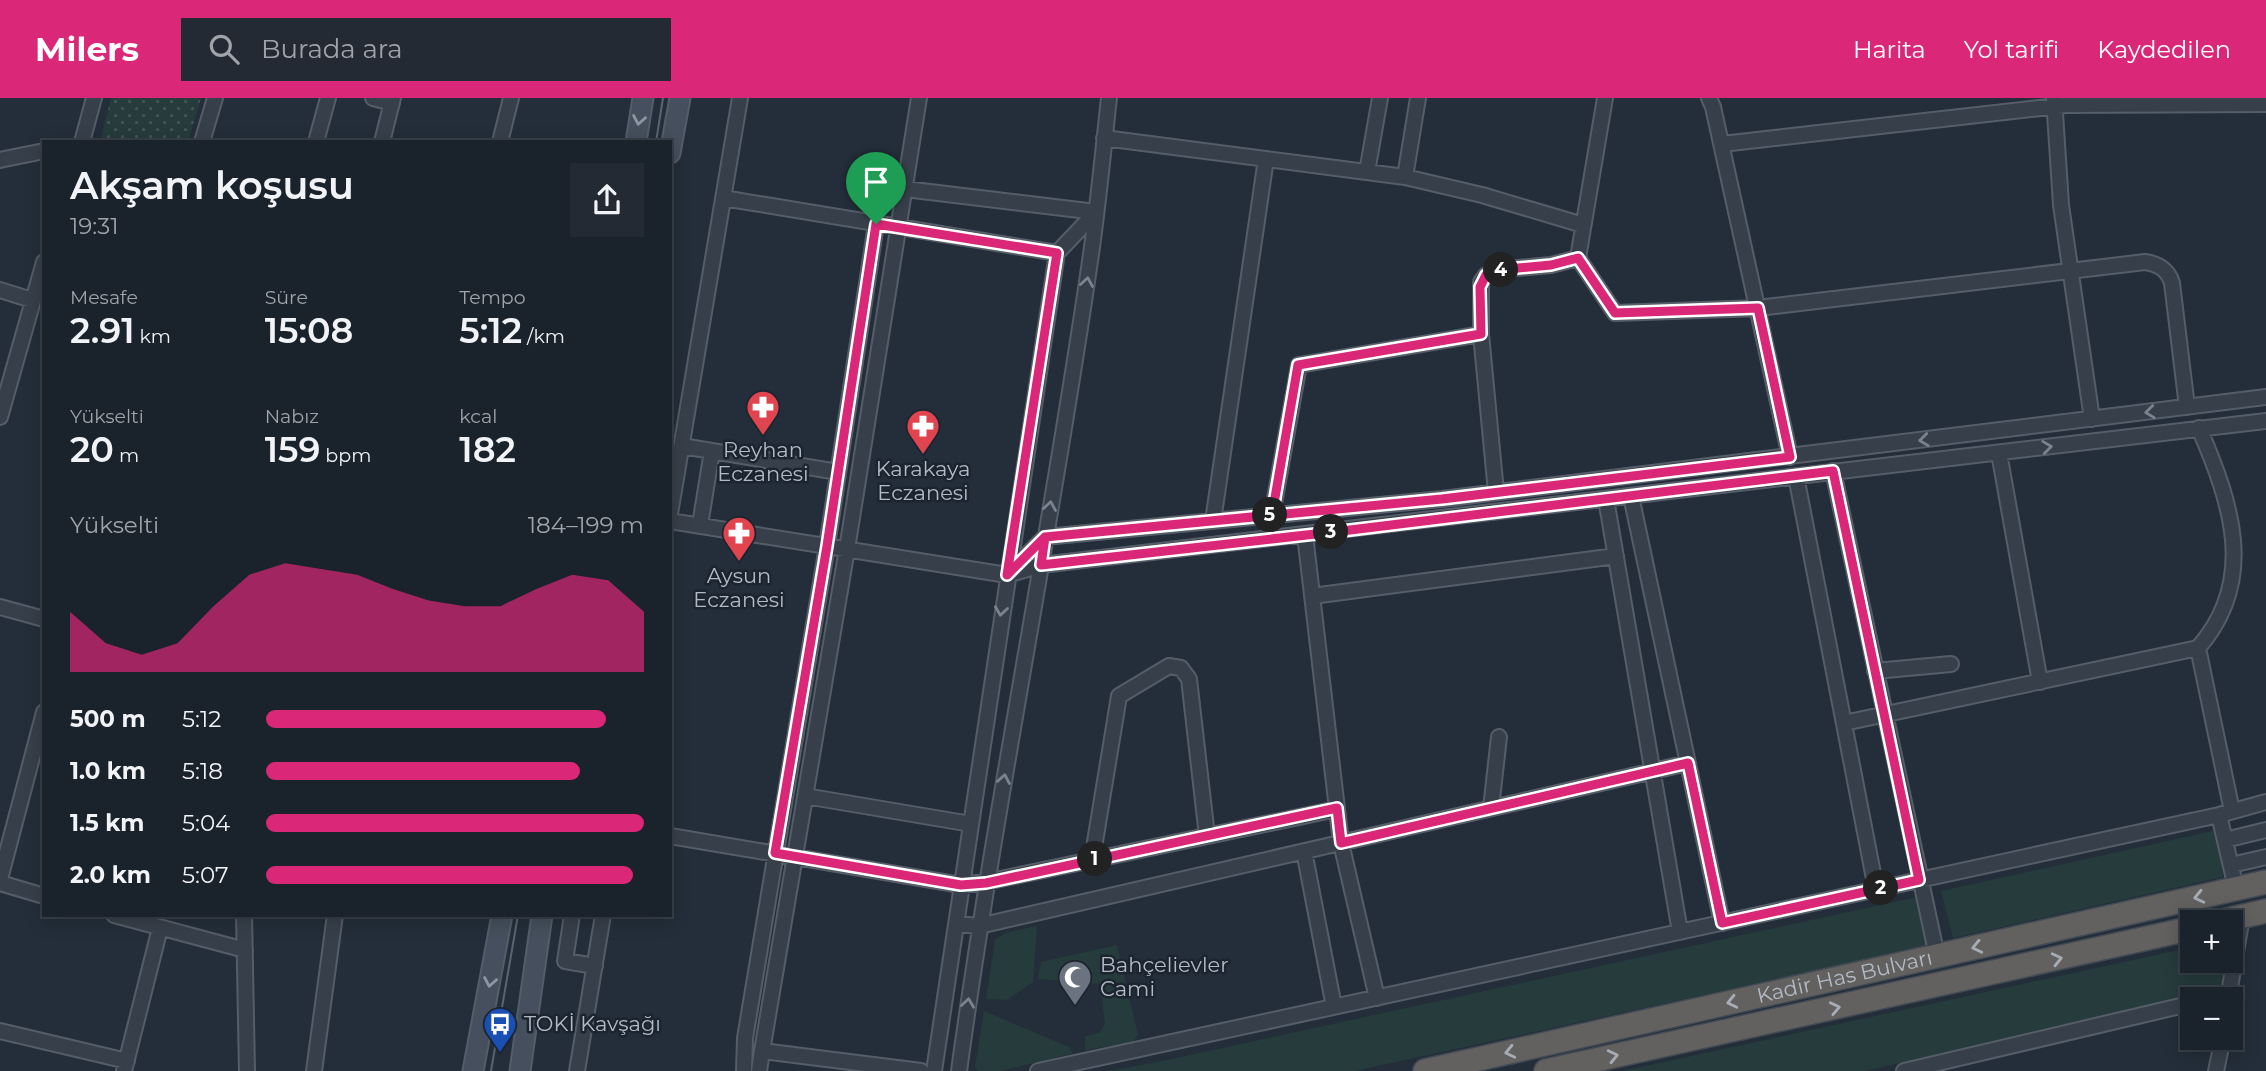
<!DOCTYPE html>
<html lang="tr">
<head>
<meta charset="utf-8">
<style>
	:root { --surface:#1a222c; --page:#232a34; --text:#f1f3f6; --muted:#9fa4a9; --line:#383f48; --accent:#db2777 }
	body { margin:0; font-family:Montserrat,sans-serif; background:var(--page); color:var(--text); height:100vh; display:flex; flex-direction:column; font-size:26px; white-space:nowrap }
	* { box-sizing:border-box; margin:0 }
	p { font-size:23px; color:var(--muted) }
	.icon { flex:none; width:38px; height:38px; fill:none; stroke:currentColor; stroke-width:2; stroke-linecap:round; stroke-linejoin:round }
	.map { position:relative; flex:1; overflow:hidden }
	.sheet { position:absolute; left:42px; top:42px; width:630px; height:777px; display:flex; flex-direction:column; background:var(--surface); border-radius:0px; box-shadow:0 4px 18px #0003,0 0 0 2px var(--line) }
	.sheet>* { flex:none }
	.tools { position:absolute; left:2180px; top:812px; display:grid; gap:14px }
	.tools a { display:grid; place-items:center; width:63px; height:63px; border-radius:0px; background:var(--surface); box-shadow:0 4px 18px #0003,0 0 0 2px var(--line); font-size:35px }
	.pin { position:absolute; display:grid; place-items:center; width:60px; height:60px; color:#fff; margin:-72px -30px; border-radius:50% 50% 50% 0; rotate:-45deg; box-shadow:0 0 7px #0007 }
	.pin .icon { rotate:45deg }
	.km { position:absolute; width:35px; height:35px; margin:-18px; border-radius:50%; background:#222; color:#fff; font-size:19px; line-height:35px; text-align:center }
	.round { display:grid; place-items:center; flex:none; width:74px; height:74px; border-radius:0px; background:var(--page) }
	.overview { display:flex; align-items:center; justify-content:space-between; height:119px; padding:0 28px }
	h1 { font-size:38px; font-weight:600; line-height:52px }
	.stats { display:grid; grid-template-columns:repeat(3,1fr); gap:10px; height:119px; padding:7px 28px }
	.stats div { display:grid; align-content:center }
	.stats b { font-size:35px; font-weight:600 }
	.stats small { font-size:19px; font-weight:400 }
	.stats p { font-size:19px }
	.chart { height:196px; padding:14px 28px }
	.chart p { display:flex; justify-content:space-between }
	.chart svg { width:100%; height:126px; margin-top:7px; fill:var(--accent); opacity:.7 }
	ul { padding:0 28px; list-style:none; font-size:23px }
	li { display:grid; grid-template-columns:112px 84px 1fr; align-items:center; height:52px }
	li i { height:18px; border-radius:9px; background:var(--accent) }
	header { display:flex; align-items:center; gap:42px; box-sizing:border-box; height:98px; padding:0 35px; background:var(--accent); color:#fff }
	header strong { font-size:33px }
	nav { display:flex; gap:38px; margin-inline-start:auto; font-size:24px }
	.search { width:490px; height:63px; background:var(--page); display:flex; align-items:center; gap:18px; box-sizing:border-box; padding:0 24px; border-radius:0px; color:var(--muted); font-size:26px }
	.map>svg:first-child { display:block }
</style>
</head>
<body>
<header>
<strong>Milers</strong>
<div class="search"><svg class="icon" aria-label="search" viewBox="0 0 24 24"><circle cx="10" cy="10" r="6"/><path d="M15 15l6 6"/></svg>Burada ara</div>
<nav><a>Harita</a><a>Yol tarifi</a><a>Kaydedilen</a></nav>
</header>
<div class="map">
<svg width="2266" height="973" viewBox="0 0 2266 973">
	<defs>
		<pattern id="park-dots" width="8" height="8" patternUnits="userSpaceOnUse" patternTransform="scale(1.75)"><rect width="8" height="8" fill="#263b3c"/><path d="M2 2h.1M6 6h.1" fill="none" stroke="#435557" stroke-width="1.8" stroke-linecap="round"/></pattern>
	</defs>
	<rect width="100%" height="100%" fill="#232e3a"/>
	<path fill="#263b3c" d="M2217,732L2223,779L1953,840L1941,793Z
		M1917,799L1928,848L1355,973H1108L1153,965Z
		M1037,828L1033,884L1007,902L986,901L995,842L1005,835Z
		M1117,847L1138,937L1133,944L1085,952V938L1099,935L1105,926L1100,886L1038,881L1041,864Z
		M2193,849V863H2229L2223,891L1865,973H1622Z
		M984,913L1069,949L1073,955L1001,973H978L975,969Z"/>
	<path fill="url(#park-dots)" d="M111,0H201L188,44H111L101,41Z"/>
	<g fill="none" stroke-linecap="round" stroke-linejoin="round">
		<defs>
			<path id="minor" d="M373,0L392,5
				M919,0L847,451L762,953L921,973
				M1605,0L1578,160L1615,215L1758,210L2145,164C2159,166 2168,172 2172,185L2187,309
				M1709,0L1713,9L1790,359
				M2054,0L2061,107L2092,321
				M1104,40L1405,79L1482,97L1583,127
				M82,44L94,0
				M202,44L215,0
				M316,44L328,0
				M382,44L393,0
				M500,44L511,0
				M1722,46L2066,7L2266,6
				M0,62L44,53
				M1367,74L1380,0
				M1405,79L1418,0
				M905,91L1096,114
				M723,100L1057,155
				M0,192L32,202
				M0,319L44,164
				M2199,330C2231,404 2258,482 2198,550L2232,713
				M682,348L838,374
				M1999,355L2040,584
				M1833,373L1937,858
				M1796,378L1876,791
				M1496,394L1481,236V184L1486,177L1496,172L1551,167L1578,160
				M1631,398L1722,825
				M1606,401L1680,834
				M670,416L740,0
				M1272,417L1299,267L1481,236
				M670,423L1007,477L1041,467L2266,323
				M1213,423L1266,61
				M700,427L712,353
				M1305,437L1341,745L1377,900
				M1009,475L1045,439L1442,401L2266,299
				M1312,498L1616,458
				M0,509L44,521
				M1875,573L1951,566
				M1844,625L2198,550
				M805,698L971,726
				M1491,710L1499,639
				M2219,717L2236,790
				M670,738L961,787L986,784L1337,711
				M2225,742L2266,732
				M1304,753L1334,909
				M1092,762L1119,598L1169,568L1181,570L1189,581L1207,738
				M2231,767L2266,759
				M0,781L44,614
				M0,785L44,798
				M114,817L245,852
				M244,817L247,973
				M572,817L565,863L595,868
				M956,826L979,828L1688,665
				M2207,901L2229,896
				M2228,901L2242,819
				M0,933L127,963
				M124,973L160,830
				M314,973L335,817
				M577,973L603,817
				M744,973L745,940L827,448L876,126
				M759,973L762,953
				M934,973L1057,155L1096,114
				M959,973C996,702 1051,434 1090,163C1098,109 1103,54 1109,0
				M1038,973L2219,717L2266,704
				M1904,973L2193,905
				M2216,973L2223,940"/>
			<path id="secondary" d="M636,44L643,0
				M670,55L680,0
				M473,973L502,817
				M520,973L542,817"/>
			<g id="trunk">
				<path d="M2218,824L2266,813"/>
				<path id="s1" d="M1425,973L2266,784"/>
				<path d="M1546,973L2193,830"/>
			</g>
		</defs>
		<use href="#minor" stroke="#555d68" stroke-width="18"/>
		<use href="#secondary" stroke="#555d68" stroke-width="23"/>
		<use href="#trunk" stroke="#424a55" stroke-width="26"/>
		<use href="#minor" stroke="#373f4a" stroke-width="14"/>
		<use href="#secondary" stroke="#454f5d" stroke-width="19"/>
		<use href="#trunk" stroke="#62615f" stroke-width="23"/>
		<path stroke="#596471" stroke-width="2" d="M656,44L663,0
			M491,973L518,817"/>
	</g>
	<defs><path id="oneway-chevron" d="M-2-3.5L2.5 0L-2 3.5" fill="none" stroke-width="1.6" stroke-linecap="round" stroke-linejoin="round" transform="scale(1.75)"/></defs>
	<g stroke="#8c95a1">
		<use href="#oneway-chevron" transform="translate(639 22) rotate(100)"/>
		<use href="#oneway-chevron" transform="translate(490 884) rotate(100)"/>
	</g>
	<g stroke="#7b838e">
		<use href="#oneway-chevron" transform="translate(1087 184) rotate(-81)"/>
		<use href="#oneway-chevron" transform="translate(2150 314) rotate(173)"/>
		<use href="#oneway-chevron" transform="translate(1924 342) rotate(173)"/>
		<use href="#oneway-chevron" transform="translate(2047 349) rotate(-7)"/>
		<use href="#oneway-chevron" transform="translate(1050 408) rotate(-81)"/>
		<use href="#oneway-chevron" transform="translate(1001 513) rotate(98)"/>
		<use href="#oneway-chevron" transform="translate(1004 681) rotate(-80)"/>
		<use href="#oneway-chevron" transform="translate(968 905) rotate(-82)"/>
	</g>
	<g stroke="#a6adb7">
		<use href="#oneway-chevron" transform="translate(2199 799) rotate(167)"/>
		<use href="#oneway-chevron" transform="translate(1977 849) rotate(167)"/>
		<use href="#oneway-chevron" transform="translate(2057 861) rotate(-13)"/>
		<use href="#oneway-chevron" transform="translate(1732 904) rotate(167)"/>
		<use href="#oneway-chevron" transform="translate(1835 910) rotate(-12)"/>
		<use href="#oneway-chevron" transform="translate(1510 954) rotate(167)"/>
		<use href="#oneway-chevron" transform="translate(1613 958) rotate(-13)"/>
	</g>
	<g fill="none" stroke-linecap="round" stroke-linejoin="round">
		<defs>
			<path id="route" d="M876,126L827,448L775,755L961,787L986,785L1337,710L1341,745L1688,665L1722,825L1919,782L1833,373L1342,433L1041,467L1045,439L1272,417L1298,267L1481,236L1480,189L1486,177L1496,172L1551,167L1578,160L1615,215L1758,210L1790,359L1442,401L1045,439L1007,477L1057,155L876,126"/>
		</defs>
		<use href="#route" stroke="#fff" stroke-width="14"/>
		<use href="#route" stroke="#db2777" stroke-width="9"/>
	</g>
	<defs>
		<symbol id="pharmacy-pin" viewBox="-11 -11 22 30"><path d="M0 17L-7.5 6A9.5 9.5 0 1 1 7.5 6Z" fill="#e0444e" stroke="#1c242f"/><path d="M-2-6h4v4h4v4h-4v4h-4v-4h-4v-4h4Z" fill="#fff"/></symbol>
		<symbol id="mosque-pin" viewBox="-11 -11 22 30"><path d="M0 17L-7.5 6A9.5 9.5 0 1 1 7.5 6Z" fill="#6b7280" stroke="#1c242f"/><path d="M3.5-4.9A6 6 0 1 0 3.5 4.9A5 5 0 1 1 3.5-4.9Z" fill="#fff"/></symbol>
		<symbol id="bus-pin" viewBox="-11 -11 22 30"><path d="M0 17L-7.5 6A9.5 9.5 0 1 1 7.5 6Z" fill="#1a4fb4" stroke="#1c242f"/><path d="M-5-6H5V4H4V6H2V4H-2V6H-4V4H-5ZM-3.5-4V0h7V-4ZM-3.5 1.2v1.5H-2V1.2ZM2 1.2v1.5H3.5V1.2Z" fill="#fff"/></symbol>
	</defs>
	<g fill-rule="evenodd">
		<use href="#pharmacy-pin" x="744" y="290" width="38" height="52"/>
		<use href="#pharmacy-pin" x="904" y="309" width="38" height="52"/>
		<use href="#pharmacy-pin" x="720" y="416" width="38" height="52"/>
		<use href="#mosque-pin" x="1056" y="860" width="38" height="52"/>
		<use href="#bus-pin" x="481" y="907" width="38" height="52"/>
	</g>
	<g text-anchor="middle" stroke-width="5" stroke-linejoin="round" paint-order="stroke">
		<g font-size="21" fill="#b2bac6" stroke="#1c242f">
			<text x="763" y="359">Reyhan<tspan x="763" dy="24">Eczanesi</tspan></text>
			<text x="923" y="378">Karakaya<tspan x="923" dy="24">Eczanesi</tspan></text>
			<text x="739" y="485">Aysun<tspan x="739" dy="24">Eczanesi</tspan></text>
			<text x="1100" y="874" text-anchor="start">Bahçelievler<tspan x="1100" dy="24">Cami</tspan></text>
			<text x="524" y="933" text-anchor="start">TOKİ Kavşağı</text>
		</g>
		<g font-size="21" fill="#b2bac6" stroke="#1c242f">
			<text dy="7" stroke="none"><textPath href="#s1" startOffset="430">Kadir Has Bulvarı</textPath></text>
		</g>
	</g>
</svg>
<div class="tools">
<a>+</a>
<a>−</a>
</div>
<div class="pin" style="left:876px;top:126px;background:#1e9e55"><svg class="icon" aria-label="arrive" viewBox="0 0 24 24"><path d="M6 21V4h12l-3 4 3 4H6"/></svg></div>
<b class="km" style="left:1095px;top:761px">1</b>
<b class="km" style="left:1881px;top:790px">2</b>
<b class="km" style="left:1331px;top:434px">3</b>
<b class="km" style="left:1501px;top:172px">4</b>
<b class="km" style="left:1270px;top:417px">5</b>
<section class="sheet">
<div class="overview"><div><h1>Akşam koşusu</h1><p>19:31</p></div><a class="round"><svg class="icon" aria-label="share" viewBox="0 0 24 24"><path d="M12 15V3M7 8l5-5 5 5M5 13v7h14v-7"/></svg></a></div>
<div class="stats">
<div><p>Mesafe</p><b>2.91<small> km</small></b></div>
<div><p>Süre</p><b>15:08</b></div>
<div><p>Tempo</p><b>5:12<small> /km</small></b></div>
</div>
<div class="stats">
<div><p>Yükselti</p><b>20<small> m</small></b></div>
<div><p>Nabız</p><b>159<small> bpm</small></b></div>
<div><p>kcal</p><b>182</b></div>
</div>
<div class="chart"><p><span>Yükselti</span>184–199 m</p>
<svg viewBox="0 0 160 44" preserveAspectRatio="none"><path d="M0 44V23L10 34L20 38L30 34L40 21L50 10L60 6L70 8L80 10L90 15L100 19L110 21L120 21L130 15L140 10L150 12L160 23V44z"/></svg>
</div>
<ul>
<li><b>500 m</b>5:12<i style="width:90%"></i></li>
<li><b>1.0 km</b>5:18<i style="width:83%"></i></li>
<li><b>1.5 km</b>5:04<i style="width:100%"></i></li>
<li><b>2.0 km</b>5:07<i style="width:97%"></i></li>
</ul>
</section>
</div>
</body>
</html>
